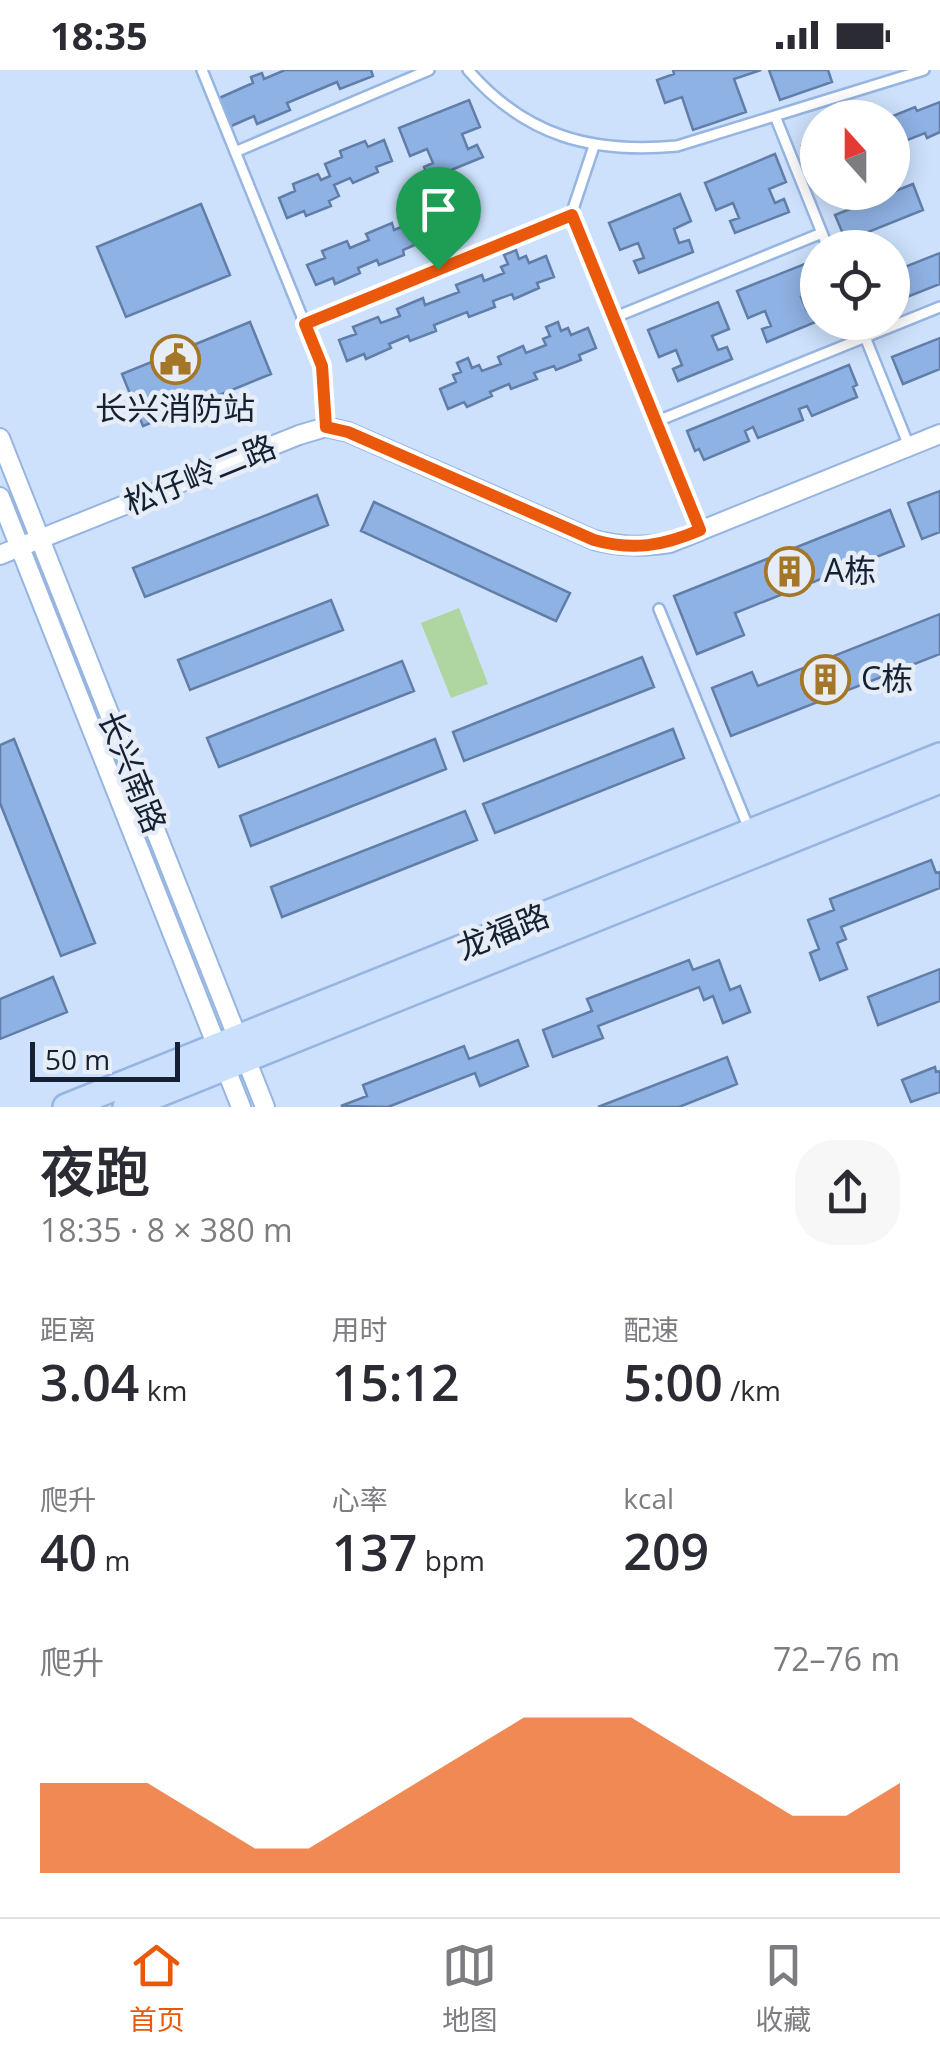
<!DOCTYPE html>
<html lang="zh">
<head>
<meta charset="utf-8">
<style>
	:root { --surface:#fff; --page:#f7f7f7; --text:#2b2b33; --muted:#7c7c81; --line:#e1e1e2; --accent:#ea580c }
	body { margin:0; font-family:"Open Sans","Noto Sans SC",sans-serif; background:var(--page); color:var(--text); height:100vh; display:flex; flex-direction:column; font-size:38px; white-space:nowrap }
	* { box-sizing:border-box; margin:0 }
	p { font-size:32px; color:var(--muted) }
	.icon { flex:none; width:55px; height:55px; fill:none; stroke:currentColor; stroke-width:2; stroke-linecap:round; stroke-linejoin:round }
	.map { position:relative; height:1037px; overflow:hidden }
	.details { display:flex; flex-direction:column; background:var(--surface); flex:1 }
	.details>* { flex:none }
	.needle { width:65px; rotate:339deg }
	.controls { position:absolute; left:800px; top:30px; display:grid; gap:20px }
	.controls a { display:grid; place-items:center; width:110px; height:110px; border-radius:50%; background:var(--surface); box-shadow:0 5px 25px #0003; font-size:50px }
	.scale { position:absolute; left:30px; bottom:25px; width:150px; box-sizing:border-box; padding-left:10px; border:5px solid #152132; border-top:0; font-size:28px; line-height:35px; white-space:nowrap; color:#152132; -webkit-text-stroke:8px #e6edf6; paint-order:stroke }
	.pin { position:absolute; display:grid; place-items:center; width:85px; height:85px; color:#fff; margin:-102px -42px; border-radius:50% 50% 50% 0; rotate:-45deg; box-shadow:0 0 10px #0007 }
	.pin .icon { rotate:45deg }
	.round { display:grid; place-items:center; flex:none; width:105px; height:105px; border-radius:40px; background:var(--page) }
	.head { display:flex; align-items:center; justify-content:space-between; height:170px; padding:0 40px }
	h1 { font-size:55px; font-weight:600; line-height:75px }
	.stats { display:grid; grid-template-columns:repeat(3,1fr); gap:15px; height:170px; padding:10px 40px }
	.stats div { display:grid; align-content:center }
	.stats b { font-size:50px; font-weight:600 }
	.stats small { font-size:28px; font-weight:400 }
	.stats p { font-size:28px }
	.chart { height:280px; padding:20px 40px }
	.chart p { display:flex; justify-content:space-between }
	.chart svg { width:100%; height:180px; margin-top:10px; fill:var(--accent); opacity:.7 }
	.status { display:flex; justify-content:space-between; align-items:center; height:70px; padding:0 50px; background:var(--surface); direction:ltr }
	.status svg { height:28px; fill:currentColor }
	.tab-bar { display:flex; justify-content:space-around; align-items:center; height:140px; border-top:2px solid var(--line); background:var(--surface); font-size:28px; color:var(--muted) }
	.tab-bar a { display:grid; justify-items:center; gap:5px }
	.tab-bar .selected { color:var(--accent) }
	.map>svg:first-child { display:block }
</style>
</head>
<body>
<div class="status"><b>18:35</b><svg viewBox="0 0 49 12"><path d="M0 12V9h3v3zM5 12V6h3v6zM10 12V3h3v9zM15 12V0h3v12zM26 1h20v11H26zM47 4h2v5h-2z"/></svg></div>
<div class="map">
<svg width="940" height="1037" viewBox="0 0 940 1037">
	<rect width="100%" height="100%" fill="#cde1fc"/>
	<path fill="#afd5a0" d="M459,538L488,614L451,628L421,553Z"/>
	<path fill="#8fb2e4" stroke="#617ea8" stroke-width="2.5" d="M285,0H371L373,6L340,19L337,12L287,33L290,40L257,54L254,46L229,57L217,29L253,13L251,7L262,3L264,9Z
		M673,0H761L734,9L746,42L693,60L682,27L665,33L657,10L674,4Z
		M769,0H828L832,12L780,30Z
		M469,30L480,57L462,64L468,79L477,75L483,87L429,109L424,97L433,93L427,79L410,86L399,58Z
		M940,32V62L927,68L925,63L892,76V48H888L915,37L917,41Z
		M818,69V100L813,102L802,76Z
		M384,70L392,91L376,97L378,102L353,113L350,108L334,115L339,126L329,131L331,136L306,146L304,141L287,148L279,128L295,121L293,114L318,104L321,110L330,106L325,94L342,87L340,81L365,71L368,77Z
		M775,84L786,112L769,119L775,133L784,129L789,142L735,163L730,151L739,148L733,133L716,140L705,113Z
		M913,114L923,140L846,171L835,145Z
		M680,124L691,151L674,159L679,173L689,170L693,182L639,203L634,191L644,188L638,173L620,180L609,153Z
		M201,134L230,205L126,247L97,177Z
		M392,153L394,160L411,153L419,173L403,180L404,185L379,195L377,190L358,198L360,203L335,214L333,208L316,215L307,195L325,188L322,181L347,171L350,178L369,170L366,164Z
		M516,180L519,189L526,186L529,193L546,186L554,207L537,213L539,218L514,229L512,224L493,231L495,237L469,247L467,242L434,255L436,261L410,271L408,266L389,274L391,278L366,289L364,284L347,291L339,270L356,264L353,257L378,247L381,253L400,246L397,239L423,228L425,235L459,222L456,215L482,205L484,211L504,203L501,197L508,194L504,185Z
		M940,183V214L892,233V202Z
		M807,193L818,220L801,227L807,241L816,238L818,251L767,272L762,259L771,256L765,241L748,248L737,221Z
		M718,232L729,259L712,266L718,280L727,277L732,289L678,311L673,299L682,295L676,280L659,287L648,260Z
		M250,252L271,304L143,356L122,304Z
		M558,252L561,261L568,258L571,265L588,258L596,278L579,285L581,290L556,300L554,296L534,303L537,309L511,319L509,314L490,322L492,326L467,337L464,332L448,339L440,319L456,312L453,305L461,302L457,293L468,288L472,298L479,295L482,301L501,294L498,287L523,276L526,283L546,275L543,269L550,266L546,257Z
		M940,268V299L903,314L892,287Z
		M849,295L857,315L853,317L857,327L812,346L807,336L799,339L803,350L758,368L753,357L745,361L749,371L704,390L699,379L695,381L687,361Z
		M940,421V462L922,469L908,433Z
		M317,425L328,455L145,527L133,498Z
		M374,432L570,523L556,551L361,461Z
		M890,440L904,476L735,543L744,565L697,584L674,526Z
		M331,530L343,560L190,620L178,590Z
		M940,544V584L731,666L712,618L752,602L758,616Z
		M642,587L654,617L464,691L453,662Z
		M402,591L414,621L219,697L207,668Z
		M673,659L684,688L495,763L483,734Z
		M14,669L95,873L61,886L0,733V675Z
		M435,669L446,699L251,776L240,746Z
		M465,741L477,770L282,847L271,817Z
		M931,790L936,803L940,802V818L841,857L846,869L837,873L847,899L820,910L810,883L819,879L808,850L834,840L830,829Z
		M689,890L693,900L719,890L730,920L740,916L750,942L723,953L713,926L704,930L699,917L598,956L603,968L553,987L543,960L592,941L587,929Z
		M940,899V931L878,955L868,927Z
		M53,907L67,942L0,969V929Z
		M518,970L528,996L480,1016L475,1003L388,1037L341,1036L367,1026L363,1015L464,976L469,989Z
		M727,987L737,1014L679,1037H598Z
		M935,997L936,1002L940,1001V1022L911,1032L902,1010Z"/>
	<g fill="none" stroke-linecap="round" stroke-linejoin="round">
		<defs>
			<path id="lane" d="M202,0L322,296L326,357
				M468,0C525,66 592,84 677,76L924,0
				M775,46L828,178
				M235,82L429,0
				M571,145L699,461
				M613,248L822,163
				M859,252L909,376
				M305,253L571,145L594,76
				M655,352L940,237
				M659,539L749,759"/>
			<path id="street" d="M0,368L265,1037
				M0,427L241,1037
				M0,485L299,365L326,357L348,362L594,470C621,477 643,477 670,473L940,364"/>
			<path id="secondary" d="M66,1037L940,686
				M126,1037L940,710"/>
		</defs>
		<use href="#lane" stroke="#96b5e1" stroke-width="14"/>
		<use href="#street" stroke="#96b5e1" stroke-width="22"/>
		<use href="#secondary" stroke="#96b5e1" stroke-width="30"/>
		<use href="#lane" stroke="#fff" stroke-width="9"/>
		<use href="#street" stroke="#fff" stroke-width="18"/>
		<use href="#secondary" stroke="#cae0fd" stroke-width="25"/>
	</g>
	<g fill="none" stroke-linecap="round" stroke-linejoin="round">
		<defs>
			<path id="route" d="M572,145L700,460C663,476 633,481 594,470L348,362L326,357L322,296L305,254Z"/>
		</defs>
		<use href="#route" stroke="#fff" stroke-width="20"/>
		<use href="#route" stroke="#ea580c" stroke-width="12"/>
	</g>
	<defs>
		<symbol id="civic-ring" viewBox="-11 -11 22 22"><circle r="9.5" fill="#e6edf6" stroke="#a47628" stroke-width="1.5"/><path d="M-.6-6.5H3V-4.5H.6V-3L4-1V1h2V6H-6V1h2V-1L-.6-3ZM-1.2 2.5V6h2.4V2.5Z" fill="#a47628"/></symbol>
		<symbol id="building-ring" viewBox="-11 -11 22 22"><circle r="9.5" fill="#e6edf6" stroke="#a47628" stroke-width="1.5"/><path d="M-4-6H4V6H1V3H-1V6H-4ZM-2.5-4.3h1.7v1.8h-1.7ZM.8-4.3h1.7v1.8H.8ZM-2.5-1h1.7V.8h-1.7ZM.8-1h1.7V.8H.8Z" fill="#a47628"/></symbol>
	</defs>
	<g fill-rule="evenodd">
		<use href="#civic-ring" x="148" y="262" width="55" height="55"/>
		<use href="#building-ring" x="762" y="474" width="55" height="55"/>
		<use href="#building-ring" x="798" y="582" width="55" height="55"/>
	</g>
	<g text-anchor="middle" stroke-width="9" stroke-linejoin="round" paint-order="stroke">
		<g font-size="32" fill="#152132" stroke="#e6edf6" text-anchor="start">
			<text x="175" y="350" text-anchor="middle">长兴消防站</text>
			<text x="824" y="512">A栋</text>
			<text x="861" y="620">C栋</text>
		</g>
		<g font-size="32" fill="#152132" stroke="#e6edf6">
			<text transform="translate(200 405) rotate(-22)" y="11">松仔岭二路</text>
			<text transform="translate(132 702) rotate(68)" y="11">长兴南路</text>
			<text transform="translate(503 862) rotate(-22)" y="11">龙福路</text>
		</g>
	</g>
</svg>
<div class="controls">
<a><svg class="needle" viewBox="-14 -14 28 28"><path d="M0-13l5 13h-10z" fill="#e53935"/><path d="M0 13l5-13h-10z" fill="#7c7c81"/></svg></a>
<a><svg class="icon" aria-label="locate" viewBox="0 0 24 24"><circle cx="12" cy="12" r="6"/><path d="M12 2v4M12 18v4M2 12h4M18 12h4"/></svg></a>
</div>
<div class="scale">50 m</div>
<div class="pin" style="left:438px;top:199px;background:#1e9e55"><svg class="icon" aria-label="arrive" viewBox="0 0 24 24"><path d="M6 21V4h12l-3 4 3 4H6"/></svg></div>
</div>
<section class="details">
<div class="head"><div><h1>夜跑</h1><p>18:35 · 8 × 380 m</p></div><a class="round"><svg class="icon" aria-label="share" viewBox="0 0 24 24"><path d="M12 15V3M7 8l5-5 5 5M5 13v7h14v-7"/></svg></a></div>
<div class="stats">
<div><p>距离</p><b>3.04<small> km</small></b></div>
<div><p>用时</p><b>15:12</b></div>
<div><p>配速</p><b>5:00<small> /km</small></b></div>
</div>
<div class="stats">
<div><p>爬升</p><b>40<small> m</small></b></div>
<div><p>心率</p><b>137<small> bpm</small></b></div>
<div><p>kcal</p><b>209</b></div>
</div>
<div class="chart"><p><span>爬升</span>72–76 m</p>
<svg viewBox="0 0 160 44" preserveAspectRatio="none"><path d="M0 44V22L10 22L20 22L30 30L40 38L50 38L60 30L70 22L80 14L90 6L100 6L110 6L120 14L130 22L140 30L150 30L160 22V44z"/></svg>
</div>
</section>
<nav class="tab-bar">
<a class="selected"><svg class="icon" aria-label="home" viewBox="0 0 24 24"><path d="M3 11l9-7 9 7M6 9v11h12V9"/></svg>首页</a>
<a><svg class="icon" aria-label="map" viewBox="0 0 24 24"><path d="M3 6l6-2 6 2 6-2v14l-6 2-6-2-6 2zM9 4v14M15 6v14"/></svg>地图</a>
<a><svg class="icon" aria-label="saved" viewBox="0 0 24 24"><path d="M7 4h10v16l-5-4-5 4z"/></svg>收藏</a>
</nav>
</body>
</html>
